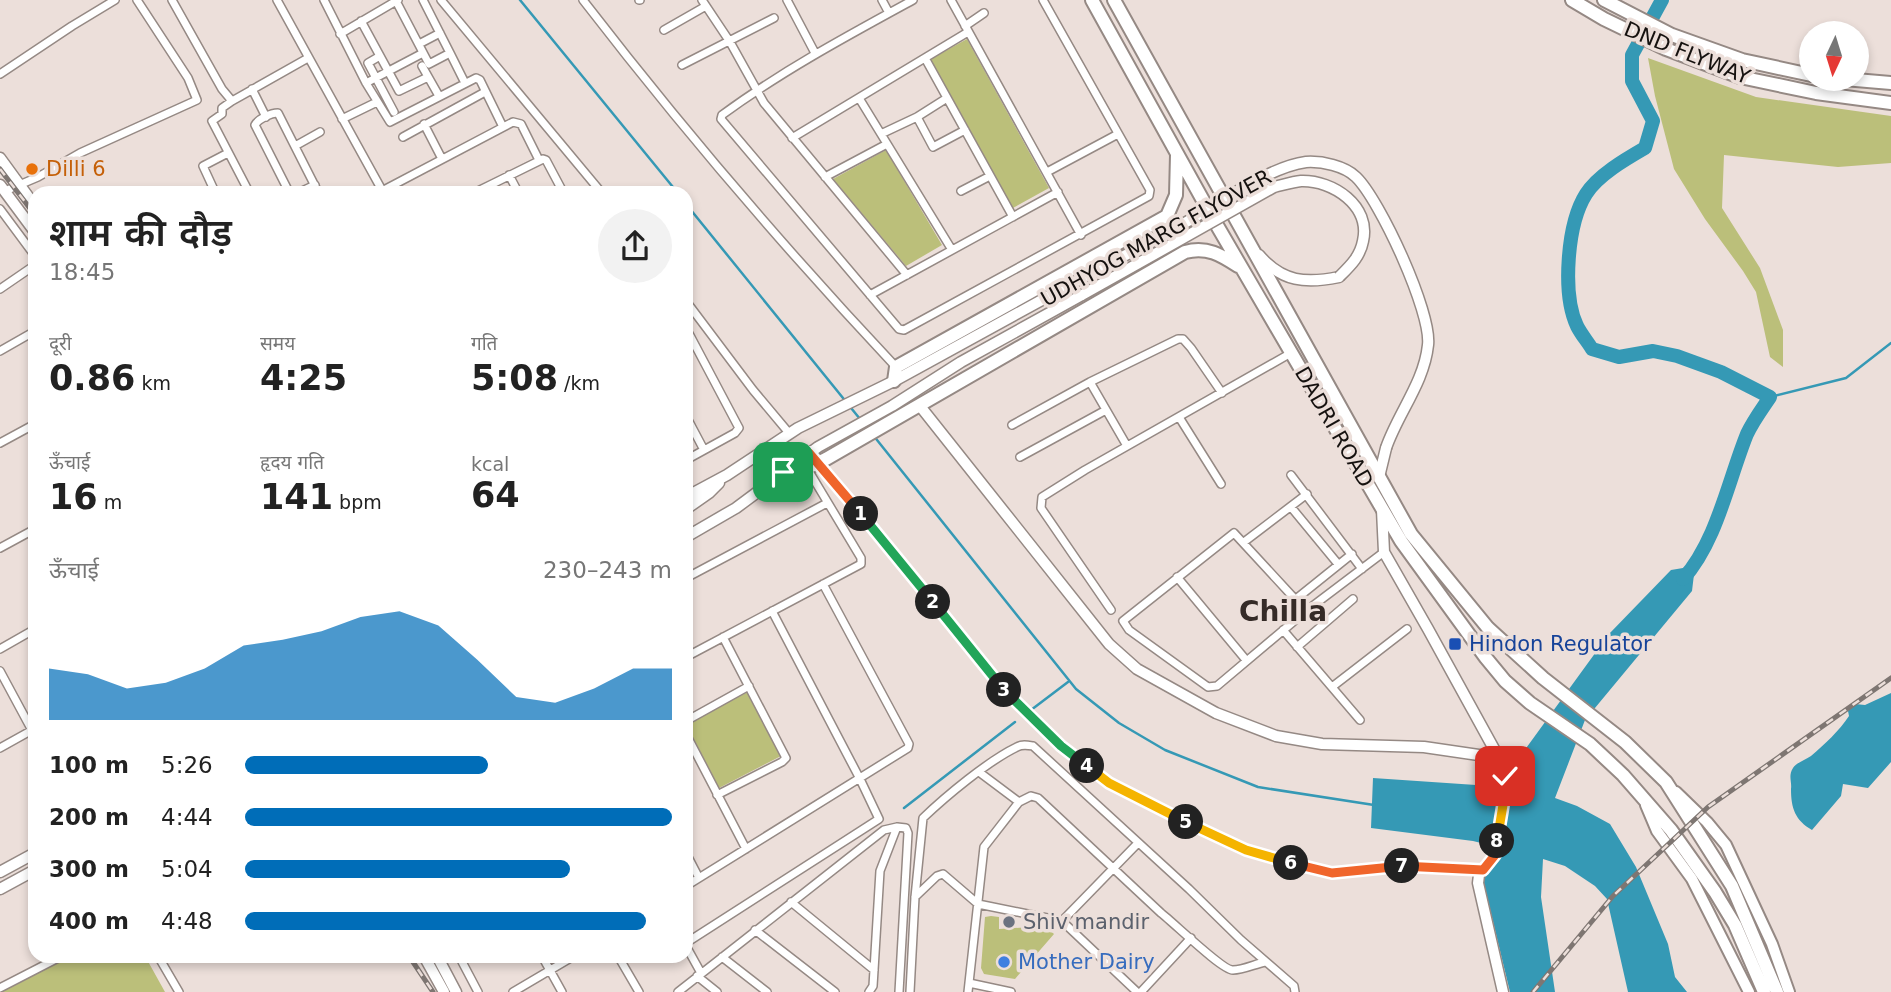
<!DOCTYPE html>
<html lang="hi">
<head>
<meta charset="utf-8">
<style>
	:root { --surface:#fff; --page:#f2f2f2; --text:#222; --muted:#767676; --accent:#006db8 }
	body { margin:0; font-family:"DejaVu Sans","Noto Sans Devanagari",sans-serif; background:var(--page); color:var(--text); height:100vh; display:flex; flex-direction:column; font-size:26px; white-space:nowrap }
	* { box-sizing:border-box; margin:0 }
	p { font-size:23px; color:var(--muted) }
	.icon { flex:none; width:38px; height:38px; fill:none; stroke:currentColor; stroke-width:2; stroke-linecap:round; stroke-linejoin:round }
	.map { position:relative; flex:1; overflow:hidden }
	.details { position:absolute; left:28px; top:186px; width:665px; height:777px; display:flex; flex-direction:column; background:var(--surface); border-radius:21px; box-shadow:0 4px 10px #0003 }
	.details>* { flex:none }
	.needle { width:46px; rotate:184deg }
	.controls { position:absolute; left:1799px; top:21px; display:grid; gap:14px }
	.controls a { display:grid; place-items:center; width:70px; height:70px; border-radius:50%; background:var(--surface); box-shadow:0 4px 10px #0003; font-size:35px }
	.pin { position:absolute; display:grid; place-items:center; width:60px; height:60px; color:#fff; margin:-30px; border-radius:14px; box-shadow:0 4px 10px #0006 }
	.km { position:absolute; width:35px; height:35px; margin:-18px; border-radius:50%; background:#222; color:#fff; font-size:19px; line-height:35px; text-align:center }
	.round { display:grid; place-items:center; flex:none; width:74px; height:74px; border-radius:37px; background:var(--page) }
	.summary { display:flex; align-items:center; justify-content:space-between; height:119px; padding:0 21px }
	h1 { font-size:38px; font-weight:600; line-height:52px }
	.figures { display:grid; grid-template-columns:repeat(3,1fr); gap:10px; height:119px; padding:7px 21px }
	.figures div { display:grid; align-content:center }
	.figures b { font-size:35px; font-weight:600 }
	.figures small { font-size:19px; font-weight:400 }
	.figures p { font-size:19px }
	.chart { height:196px; padding:14px 21px }
	.chart p { display:flex; justify-content:space-between }
	.chart svg { width:100%; height:126px; margin-top:7px; fill:var(--accent); opacity:.7 }
	ul { padding:0 21px; list-style:none; font-size:23px }
	li { display:grid; grid-template-columns:112px 84px 1fr; align-items:center; height:52px }
	li i { height:18px; border-radius:9px; background:var(--accent) }
	.map>svg:first-child { display:block }
</style>
</head>
<body>
<div class="map">
<svg width="1891" height="992" viewBox="0 0 1891 992">
	<rect width="100%" height="100%" fill="#ecdfda"/>
	<path fill="#bbbf7a" d="M967,39L1049,188L1011,209L929,60Z
		M1648,58L1756,97L1891,116V163L1838,167L1724,155L1722,208L1760,268L1783,330V367L1770,357L1756,292L1743,271L1705,219L1674,169L1655,96Z
		M886,150L942,245L906,266L833,179Z
		M748,692L781,756L719,788L686,724Z
		M991,916L999,917V929L1045,926L1054,934L1015,979L984,974L981,968L985,917Z
		M66,956H145L165,992H0Z"/>
	<path fill="#3599b5" d="M1695,566L1692,591L1585,720L1555,798L1577,806L1610,824L1636,867L1668,944L1675,977L1687,992H1628L1607,899L1595,886L1565,866L1543,859L1541,897L1555,992H1510L1482,876L1498,859L1501,848L1473,841L1371,828L1373,778L1476,785L1514,791L1521,755L1609,634L1671,570Z
		M1891,693V762L1868,788L1843,784L1841,796L1812,830C1795,820 1791,808 1791,789C1792,781 1788,776 1793,768C1796,763 1805,760 1811,756C1825,744 1839,731 1849,716L1848,711L1855,704L1865,705Z"/>
	<g fill="none" stroke-linecap="round" stroke-linejoin="round">
		<path stroke="#3599b5" stroke-width="2.5" d="M520,0L677,192
			M686,204L860,419
			M1770,397L1846,378L1891,343
			M873,435L1076,689L1119,723L1165,750L1258,787L1374,805
			M1031,710L1068,682
			M904,808L1015,722"/>
		<path stroke="#3599b5" stroke-width="14" d="M1662,0L1632,55V81L1653,121L1645,148C1626,159 1598,175 1586,194C1567,224 1562,294 1577,326C1581,334 1587,341 1592,349L1619,357L1653,351L1677,356L1721,372L1770,397C1762,409 1753,421 1747,434C1728,481 1717,541 1683,579"/>
		<defs>
			<path id="street" d="M172,0L222,89L232,101L308,58
				M277,0L383,192
				M324,0L366,83L390,122L476,78L480,80L503,127
				M423,0L450,53
				M441,0L601,192
				M583,0C681,127 786,250 896,367
				M639,0H640
				M702,0L730,42L764,103L907,275
				M787,0L815,53
				M882,0L889,13
				M913,0C847,36 782,71 722,115L721,119L899,329L904,330L1149,196L1150,190L1043,0
				M951,0L1081,235
				M396,1L429,64L450,53L465,83
				M361,21L399,91L428,77
				M965,26L984,13
				M664,30L706,6
				M340,34L398,0
				M419,44L440,33
				M380,56L368,63L394,112
				M925,58L1013,217
				M682,65L774,18
				M422,66L439,96
				M0,74L72,26L115,0
				M366,83L423,53
				M252,89L266,117
				M859,98L952,250
				M232,101L222,108V114L212,121L249,192
				M917,117L933,147L965,130
				M342,119L377,102
				M424,124L442,159
				M883,133L917,117L947,98
				M403,137L485,92
				M792,138L968,32
				M295,146L320,132
				M1047,172L1118,134
				M509,175L518,192
				M825,177L887,144
				M5,191L38,177L80,153L197,100L188,78L137,0
				M961,191L990,176
				M215,192L203,166L228,153
				M289,192L255,125C258,119 271,113 278,113L318,192
				M300,192L315,185
				M380,192L513,122L521,124L539,160
				M476,192L543,159L546,160L563,192
				M0,209L35,256
				M0,289L35,265
				M870,295L1058,192
				M686,301L753,390L789,433
				M686,328L739,428L735,433L686,460
				M0,351L35,331
				M1090,382L1127,446
				M686,416L704,450
				M1179,417L1221,484
				M1012,425L1090,382L1178,339H1183L1191,348L1222,393
				M0,443L35,424
				M1020,457L1106,410
				M817,462L1004,690L1061,746L1109,783L1246,850L1324,872L1341,873L1389,865L1483,870
				M1291,475L1362,569
				M1291,507L1338,564
				M1244,542L1307,494
				M0,548L35,529
				M1177,577L1246,660
				M686,578L827,503
				M1296,599L1352,554
				M1111,610L1041,508L1042,497L1085,470L1291,353
				M1306,611L1234,533L1123,621L1129,630L1208,687L1217,686L1306,611L1384,552
				M1283,630L1360,720
				M1297,647L1353,599
				M0,649L35,629
				M686,657L861,564V558L807,468
				M0,671L35,736
				M1332,687L1407,629
				M686,721L749,686
				M686,734L746,849
				M0,748L34,729
				M979,772L1019,802
				M717,795L782,762L786,758L723,637
				M686,853L699,878
				M686,886L908,748L909,744L823,584
				M915,897L937,876L943,874L978,904L1062,921L1137,992
				M791,902L874,970
				M1062,921L1138,843
				M755,930L835,992
				M686,943L879,819L860,779L772,611
				M686,946L701,973
				M158,956L179,992
				M459,956L478,992
				M542,956L562,992
				M618,956L639,992
				M722,957L767,992
				M697,976L717,992
				M969,983L1011,992
				M0,988L62,956
				M513,992L574,956
				M678,992L884,830L897,827L906,828L908,833L899,992
				M869,992L873,986L874,970L880,871L897,827
				M910,992L915,897L923,818C946,796 988,761 1017,747C1022,744 1027,745 1033,746L1189,889L1241,940L1294,986L1295,992
				M968,992L984,847L1019,802L1031,796L1038,798L1161,913C1174,923 1223,971 1233,970C1243,970 1255,964 1265,962
				M1141,992L1191,938"/>
			<path id="secondary" d="M0,158L35,206
				M0,185L35,232
				M1259,255C1282,282 1306,284 1339,277
				M920,406L1109,644L1137,669L1216,713L1276,736L1322,744L1424,747L1499,758
				M1379,477L1386,448
				M686,497L727,475L798,428L894,381L1071,284
				M686,509L709,493L719,483
				M1382,510L1384,552L1428,629L1499,758L1506,787L1495,855L1479,875L1478,883L1503,992
				M686,537L736,508L818,447L892,406L961,362L1082,295
				M0,872L35,853
				M0,889L35,870
				M424,956L444,992
				M437,956L456,992"/>
			<path id="primary" d="M1676,792L1707,822L1726,845L1772,944L1789,992
				M1646,805L1657,831L1692,879L1749,992"/>
			<path id="highway" d="M1092,0L1215,222L1401,541L1486,658L1505,681L1530,703L1590,744L1623,775L1671,830L1715,892L1735,925L1764,992
				M1114,0L1411,534L1488,628L1543,678L1625,742L1666,782L1732,886L1777,992
				M1572,0L1604,19L1666,49L1740,77L1816,93L1891,103
				M1604,0L1672,35L1742,60L1811,75
				M1844,79L1891,83
				M894,381L896,367L1167,216L1176,195L1177,155
				M783,473L807,468L826,459L1185,252C1207,246 1221,255 1238,266"/>
		</defs>
		<use href="#street" stroke="#958984" stroke-width="10"/>
		<use href="#secondary" stroke="#958984" stroke-width="13"/>
		<use href="#primary" stroke="#958984" stroke-width="14"/>
		<use href="#highway" stroke="#958984" stroke-width="16"/>
		<use href="#street" stroke="#fff" stroke-width="7"/>
		<use href="#secondary" stroke="#fff" stroke-width="10"/>
		<use href="#primary" stroke="#fff" stroke-width="10"/>
		<use href="#highway" stroke="#fff" stroke-width="12"/>
		<defs>
			<path id="rail" d="M0,169L35,215
				M409,956L433,992
				M1533,992L1613,896L1708,807L1891,678"/>
		</defs>
		<use href="#rail" stroke="#7e7672" stroke-width="5"/>
		<use href="#rail" stroke="#ecdfda" stroke-width="2.5" stroke-dasharray="8" stroke-linecap="butt"/>
		<defs>
			<path id="secondary-bridge" d="M1071,284C1108,264 1146,245 1183,224C1217,205 1268,167 1306,162C1322,161 1345,166 1356,177C1380,200 1432,313 1428,345C1424,383 1398,413 1386,448
				M1082,295L1274,187C1283,185 1292,182 1301,181C1333,180 1371,206 1363,241C1360,257 1350,266 1339,277"/>
		</defs>
		<use href="#secondary-bridge" stroke="#958984" stroke-width="13" stroke-linecap="butt"/>
		<use href="#secondary-bridge" stroke="#fff" stroke-width="10"/>
	</g>
	<g fill="none" stroke-linecap="round" stroke-linejoin="round">
		<defs>
			<path id="split-1" d="M783,472L809,453L861,514"/>
			<path id="split-2" d="M861,514L933,602"/>
			<path id="split-3" d="M933,602L1004,690"/>
			<path id="split-4" d="M1004,690L1061,746L1087,766"/>
			<path id="split-5" d="M1087,766L1109,783L1186,822"/>
			<path id="split-6" d="M1186,822L1246,850L1291,863"/>
			<path id="split-7" d="M1291,863L1332,873L1402,866"/>
			<path id="split-8" d="M1402,866L1483,870L1495,855L1497,841"/>
			<path id="split-9" d="M1497,841L1506,787L1505,776"/>
		</defs>
		<use href="#split-1" stroke="#fff" stroke-width="14"/>
		<use href="#split-2" stroke="#fff" stroke-width="14"/>
		<use href="#split-3" stroke="#fff" stroke-width="14"/>
		<use href="#split-4" stroke="#fff" stroke-width="14"/>
		<use href="#split-5" stroke="#fff" stroke-width="14"/>
		<use href="#split-6" stroke="#fff" stroke-width="14"/>
		<use href="#split-7" stroke="#fff" stroke-width="14"/>
		<use href="#split-8" stroke="#fff" stroke-width="14"/>
		<use href="#split-9" stroke="#fff" stroke-width="14"/>
		<use href="#split-1" stroke="#f0652b" stroke-width="9"/>
		<use href="#split-2" stroke="#22a559" stroke-width="9"/>
		<use href="#split-3" stroke="#22a559" stroke-width="9"/>
		<use href="#split-4" stroke="#22a559" stroke-width="9"/>
		<use href="#split-5" stroke="#f5b400" stroke-width="9"/>
		<use href="#split-6" stroke="#f5b400" stroke-width="9"/>
		<use href="#split-7" stroke="#f0652b" stroke-width="9"/>
		<use href="#split-8" stroke="#f0652b" stroke-width="9"/>
		<use href="#split-9" stroke="#f5b400" stroke-width="9"/>
	</g>
	<circle fill="#e8710a" stroke="#ecdfda" stroke-width="2.5" cx="32" cy="169" r="7"/>
	<rect fill="#1a4fb4" stroke="#ecdfda" stroke-width="2.5" x="1448" y="637" width="14" height="14" rx="3.5"/>
	<circle fill="#6b7280" stroke="#ecdfda" stroke-width="2.5" cx="1009" cy="922" r="7"/>
	<circle fill="#3f7fe0" stroke="#ecdfda" stroke-width="2.5" cx="1004" cy="962" r="7"/>
	<g text-anchor="middle" stroke-width="7" stroke-linejoin="round" paint-order="stroke">
		<g font-size="21" fill="#15110f" stroke="#ecdfda">
			<text transform="translate(1687 53) rotate(22)" y="7">DND FLYWAY</text>
			<text transform="translate(1156 238) rotate(-29)" y="7">UDHYOG MARG FLYOVER</text>
			<text transform="translate(1334 427) rotate(60)" y="7">DADRI ROAD</text>
		</g>
		<g font-size="21" fill="#c56008" stroke="#ecdfda" text-anchor="start">
			<text x="46" y="176">Dilli 6</text>
		</g>
		<g font-size="21" fill="#164399" stroke="#ecdfda" text-anchor="start">
			<text x="1469" y="651">Hindon Regulator</text>
		</g>
		<g font-size="21" fill="#5b616d" stroke="#ecdfda" text-anchor="start">
			<text x="1023" y="929">Shiv mandir</text>
		</g>
		<g font-size="21" fill="#366cbe" stroke="#ecdfda" text-anchor="start">
			<text x="1018" y="969">Mother Dairy</text>
		</g>
		<g font-size="28" font-weight="bold" fill="#352b27" stroke="#ecdfda">
			<text x="1283" y="621">Chilla</text>
		</g>
	</g>
</svg>
<div class="controls">
<a><svg class="needle" viewBox="-14 -14 28 28"><path d="M0-13l5 13h-10z" fill="#e53935"/><path d="M0 13l5-13h-10z" fill="#767676"/></svg></a>
</div>
<div class="pin" style="left:783px;top:472px;background:#1e9e55"><svg class="icon" aria-label="arrive" viewBox="0 0 24 24"><path d="M6 21V4h12l-3 4 3 4H6"/></svg></div>
<div class="pin" style="left:1505px;top:776px;background:#d93025"><svg class="icon" aria-label="check" viewBox="0 0 24 24"><path d="M5 12l5 5 9-10"/></svg></div>
<b class="km" style="left:861px;top:514px">1</b>
<b class="km" style="left:933px;top:602px">2</b>
<b class="km" style="left:1004px;top:690px">3</b>
<b class="km" style="left:1087px;top:766px">4</b>
<b class="km" style="left:1186px;top:822px">5</b>
<b class="km" style="left:1291px;top:863px">6</b>
<b class="km" style="left:1402px;top:866px">7</b>
<b class="km" style="left:1497px;top:841px">8</b>
<section class="details">
<div class="summary"><div><h1>शाम की दौड़</h1><p>18:45</p></div><a class="round"><svg class="icon" aria-label="share" viewBox="0 0 24 24"><path d="M12 15V3M7 8l5-5 5 5M5 13v7h14v-7"/></svg></a></div>
<div class="figures">
<div><p>दूरी</p><b>0.86<small> km</small></b></div>
<div><p>समय</p><b>4:25</b></div>
<div><p>गति</p><b>5:08<small> /km</small></b></div>
</div>
<div class="figures">
<div><p>ऊँचाई</p><b>16<small> m</small></b></div>
<div><p>हृदय गति</p><b>141<small> bpm</small></b></div>
<div><p>kcal</p><b>64</b></div>
</div>
<div class="chart"><p><span>ऊँचाई</span>230–243 m</p>
<svg viewBox="0 0 160 44" preserveAspectRatio="none"><path d="M0 44V26L10 28L20 33L30 31L40 26L50 18L60 16L70 13L80 8L90 6L100 11L110 23L120 36L130 38L140 33L150 26L160 26V44z"/></svg>
</div>
<ul>
<li><b>100 m</b>5:26<i style="width:57%"></i></li>
<li><b>200 m</b>4:44<i style="width:100%"></i></li>
<li><b>300 m</b>5:04<i style="width:76%"></i></li>
<li><b>400 m</b>4:48<i style="width:94%"></i></li>
</ul>
</section>
</div>
</body>
</html>
